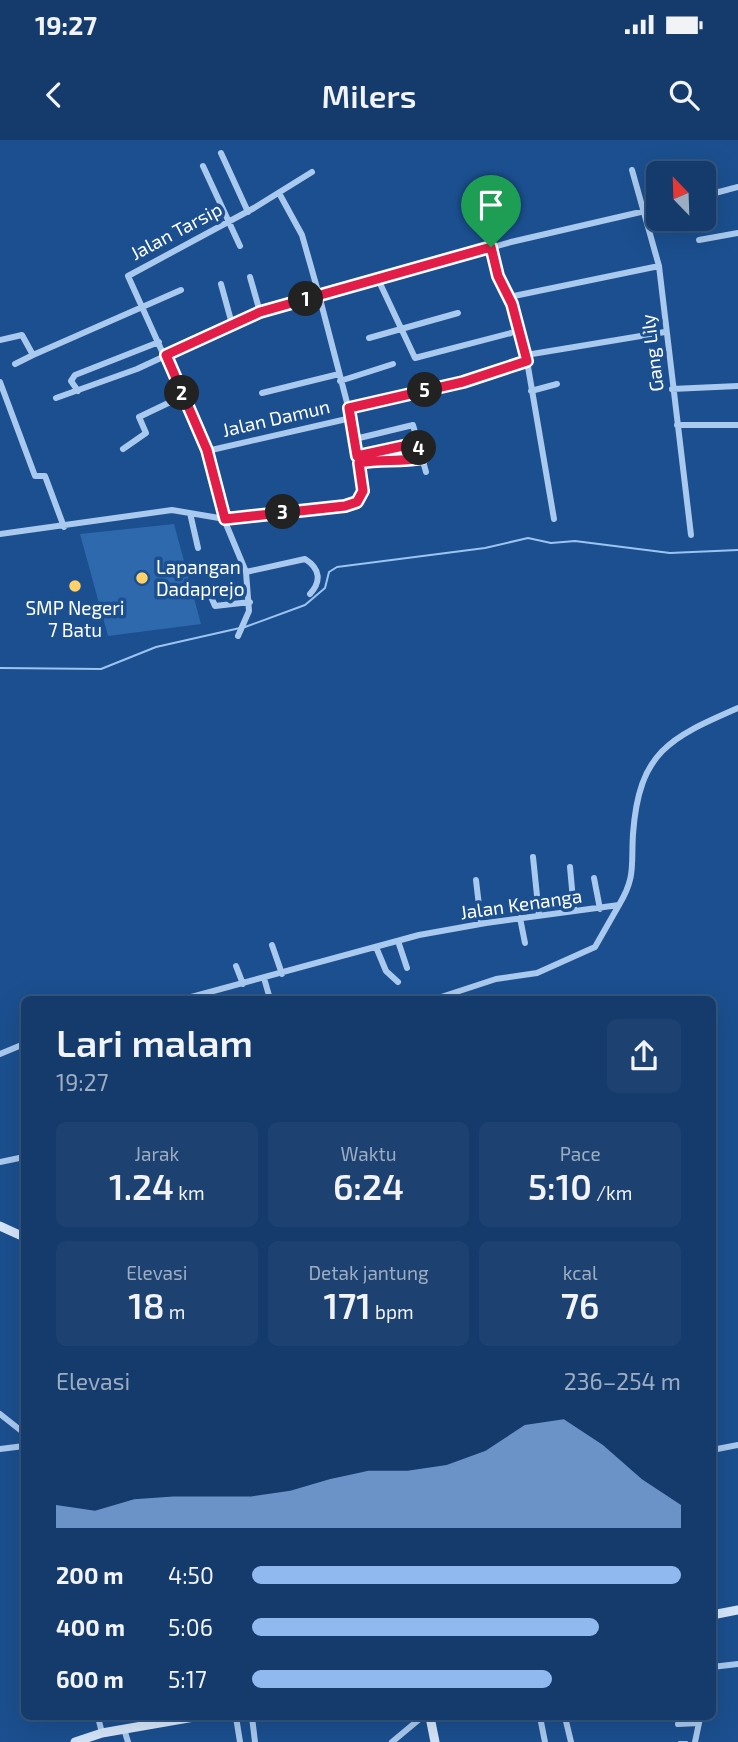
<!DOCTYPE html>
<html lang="id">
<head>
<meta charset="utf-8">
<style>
	:root { --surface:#143b6b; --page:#1d4271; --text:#f1f3f6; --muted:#9dadc1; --line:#33557e; --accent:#90b9f0 }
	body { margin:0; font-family:"Exo 2",sans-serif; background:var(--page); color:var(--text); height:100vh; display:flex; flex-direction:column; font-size:26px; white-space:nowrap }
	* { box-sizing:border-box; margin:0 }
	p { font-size:23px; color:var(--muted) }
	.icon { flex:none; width:38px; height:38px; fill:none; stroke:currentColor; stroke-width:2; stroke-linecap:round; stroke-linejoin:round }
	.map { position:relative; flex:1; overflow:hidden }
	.details { position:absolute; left:21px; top:856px; width:695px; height:724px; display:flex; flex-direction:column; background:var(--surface); border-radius:10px; box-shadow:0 7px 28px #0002,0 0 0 2px var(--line) }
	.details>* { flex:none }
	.needle { width:46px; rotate:337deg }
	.buttons { position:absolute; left:646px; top:21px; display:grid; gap:14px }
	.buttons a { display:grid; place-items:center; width:70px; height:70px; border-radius:10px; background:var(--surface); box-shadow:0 7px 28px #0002,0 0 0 2px var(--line); font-size:35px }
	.pin { position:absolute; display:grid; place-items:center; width:60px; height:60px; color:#fff; margin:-72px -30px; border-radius:50% 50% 50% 0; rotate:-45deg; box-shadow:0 0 7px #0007 }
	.pin .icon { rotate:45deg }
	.km { position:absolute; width:35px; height:35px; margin:-18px; border-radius:50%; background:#222; color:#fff; font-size:19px; line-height:35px; text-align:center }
	.round { display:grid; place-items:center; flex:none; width:74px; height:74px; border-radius:10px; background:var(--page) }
	.headline { display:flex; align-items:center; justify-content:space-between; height:119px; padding:0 35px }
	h1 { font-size:38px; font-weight:600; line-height:52px }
	.metrics { display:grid; grid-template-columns:repeat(3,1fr); gap:10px; height:119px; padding:7px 35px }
	.metrics div { display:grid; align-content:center; border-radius:10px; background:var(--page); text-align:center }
	.metrics b { font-size:35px; font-weight:600 }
	.metrics small { font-size:19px; font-weight:400 }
	.metrics p { font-size:19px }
	.chart { height:196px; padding:14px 35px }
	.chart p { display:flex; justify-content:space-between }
	.chart svg { width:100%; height:126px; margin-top:7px; fill:var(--accent); opacity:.7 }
	ul { padding:0 35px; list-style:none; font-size:23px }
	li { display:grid; grid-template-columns:112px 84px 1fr; align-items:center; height:52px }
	li i { height:18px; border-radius:9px; background:var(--accent) }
	.status { display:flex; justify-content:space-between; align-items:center; height:49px; padding:0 35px; background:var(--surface); direction:ltr }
	.status svg { height:19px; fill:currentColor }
	header { display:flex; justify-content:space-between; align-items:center; height:91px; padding:0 35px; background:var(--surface); font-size:32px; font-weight:600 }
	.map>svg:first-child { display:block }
</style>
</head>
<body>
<div class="status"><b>19:27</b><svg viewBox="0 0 49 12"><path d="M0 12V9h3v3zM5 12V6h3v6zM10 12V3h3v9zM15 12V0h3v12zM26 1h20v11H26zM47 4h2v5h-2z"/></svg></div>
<header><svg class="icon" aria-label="back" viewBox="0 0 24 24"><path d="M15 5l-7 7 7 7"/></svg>Milers<svg class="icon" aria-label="search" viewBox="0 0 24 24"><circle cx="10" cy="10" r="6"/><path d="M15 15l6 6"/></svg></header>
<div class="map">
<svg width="738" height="1602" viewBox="0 0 738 1602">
	<rect width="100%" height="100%" fill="#1b4f8f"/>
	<path fill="#2e69ad" d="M174,384L201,484L108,496L80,394Z"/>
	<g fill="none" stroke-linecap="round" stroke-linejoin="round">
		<path stroke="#9cc4f0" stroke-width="2" d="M245,487L305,465L325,448L329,432L337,427L485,408L528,398L551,403L575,401L670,413L738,410
			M0,528L101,529L156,507L240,488
			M679,1602H687"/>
		<path stroke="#a9c9ee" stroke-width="6" d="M221,13L248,72
			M203,26L240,106
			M711,27L716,53
			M632,30L659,126L691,395
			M704,56L738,47
			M699,100L738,93
			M491,107L498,136L512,164L526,215L554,379
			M250,137L260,172
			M377,137L415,218L511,193
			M221,144L232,184
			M509,157L659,126
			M369,198L458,173
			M0,200L22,195L33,215L181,150
			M526,215L665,192
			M15,224L33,215
			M340,241L393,224
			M0,242L35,336H45L64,387
			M672,249L738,246
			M78,251L71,241L75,235L159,202
			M531,251L557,244
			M262,253L339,234
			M56,258L137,229L260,172L511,102L658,68
			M349,268L463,241L527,221
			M677,285H738
			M355,299L413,285L426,332
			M123,309L146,293L139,277L183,256
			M207,311L351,278
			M357,315L417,303
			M359,323L378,320L392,323L423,318
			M190,373L198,408
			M0,394L172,370L225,379L345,366L361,358L351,278L319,155L302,95L279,53
			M246,432L305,419C321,429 321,442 310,454
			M209,452L215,466L250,462
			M238,496L249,471L246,432L226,384L207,311L128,136L254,68L312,32
			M533,717L539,775
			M570,727L574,771
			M594,738L600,769
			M476,740L481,783
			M520,778L525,803
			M398,801L407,828
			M272,805L282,834
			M376,807L386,831L398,842
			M236,826L243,844
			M264,838L270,859
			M184,859L419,795L486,783L619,765C636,737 631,725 633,694C639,612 669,598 738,568
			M435,859L496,839L537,833L595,807L619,765
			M0,914L24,904
			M0,1022L24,1017
			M0,1274L24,1293
			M0,1309L24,1306
			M712,1310L738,1305
			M712,1527L738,1524
			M98,1577L102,1593
			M236,1577L240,1602
			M252,1577L255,1602
			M540,1577L545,1602
			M565,1577L571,1602
			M678,1584L699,1583L700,1577
			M124,1589L128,1602
			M392,1602L422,1577
			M695,1602L699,1583"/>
		<path stroke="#d6e6fa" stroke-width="9" d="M0,1086L24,1097
			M712,1475L738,1470
			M430,1577L435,1602
			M75,1602L102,1593L194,1577"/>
	</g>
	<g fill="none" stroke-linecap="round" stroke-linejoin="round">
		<defs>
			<path id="route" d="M491,107L498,136L512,164L527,221L463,242L349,268L357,316L417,303L422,318C399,322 381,319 359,323L363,351L357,362L345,366L225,379L207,310L166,215L260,172Z"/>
		</defs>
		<use href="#route" stroke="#fff" stroke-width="14"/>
		<use href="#route" stroke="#e11d48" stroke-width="9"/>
	</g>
	<g fill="#ffd166" stroke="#1b4f8f" stroke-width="2.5">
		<circle cx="142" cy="438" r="7"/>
		<circle cx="75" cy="446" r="7"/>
	</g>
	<g text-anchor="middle" stroke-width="7" stroke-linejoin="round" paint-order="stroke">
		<g font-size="19" fill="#fff" stroke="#1b4f8f">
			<text transform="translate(176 91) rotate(-28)" y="7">Jalan Tarsip</text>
			<text transform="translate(652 213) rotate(-97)" y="7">Gang Lily</text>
			<text transform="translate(276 278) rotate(-13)" y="7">Jalan Damun</text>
			<text transform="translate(521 764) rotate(-8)" y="7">Jalan Kenanga</text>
		</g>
		<g font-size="19" fill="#fff" stroke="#1b4f8f" text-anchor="start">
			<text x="156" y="434">Lapangan<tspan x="156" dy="22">Dadaprejo</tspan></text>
			<text x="75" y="475" text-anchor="middle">SMP Negeri<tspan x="75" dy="22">7 Batu</tspan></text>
		</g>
	</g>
</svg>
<div class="buttons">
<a><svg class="needle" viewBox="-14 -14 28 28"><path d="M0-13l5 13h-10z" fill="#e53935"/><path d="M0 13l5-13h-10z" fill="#9dadc1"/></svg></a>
</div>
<div class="pin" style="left:491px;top:107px;background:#1e9e55"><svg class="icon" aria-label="arrive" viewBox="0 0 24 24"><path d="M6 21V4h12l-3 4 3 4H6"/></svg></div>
<b class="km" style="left:306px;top:159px">1</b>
<b class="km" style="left:182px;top:253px">2</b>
<b class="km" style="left:283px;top:372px">3</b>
<b class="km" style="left:419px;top:308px">4</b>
<b class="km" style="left:425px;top:250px">5</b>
<section class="details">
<div class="headline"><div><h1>Lari malam</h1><p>19:27</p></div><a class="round"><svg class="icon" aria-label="share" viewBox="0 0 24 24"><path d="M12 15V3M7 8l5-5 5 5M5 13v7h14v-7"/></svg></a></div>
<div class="metrics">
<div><p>Jarak</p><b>1.24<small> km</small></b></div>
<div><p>Waktu</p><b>6:24</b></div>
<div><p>Pace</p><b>5:10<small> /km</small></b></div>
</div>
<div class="metrics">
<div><p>Elevasi</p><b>18<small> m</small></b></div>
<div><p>Detak jantung</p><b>171<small> bpm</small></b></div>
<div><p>kcal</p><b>76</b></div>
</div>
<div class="chart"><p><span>Elevasi</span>236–254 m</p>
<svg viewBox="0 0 160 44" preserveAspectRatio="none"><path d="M0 44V36L10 38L20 34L30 33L40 33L50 33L60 31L70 27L80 24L90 24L100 22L110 17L120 8L130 6L140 15L150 27L160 36V44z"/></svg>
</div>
<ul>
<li><b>200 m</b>4:50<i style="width:100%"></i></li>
<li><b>400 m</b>5:06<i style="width:81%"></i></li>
<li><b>600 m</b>5:17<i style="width:70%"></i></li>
</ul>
</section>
</div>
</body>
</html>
